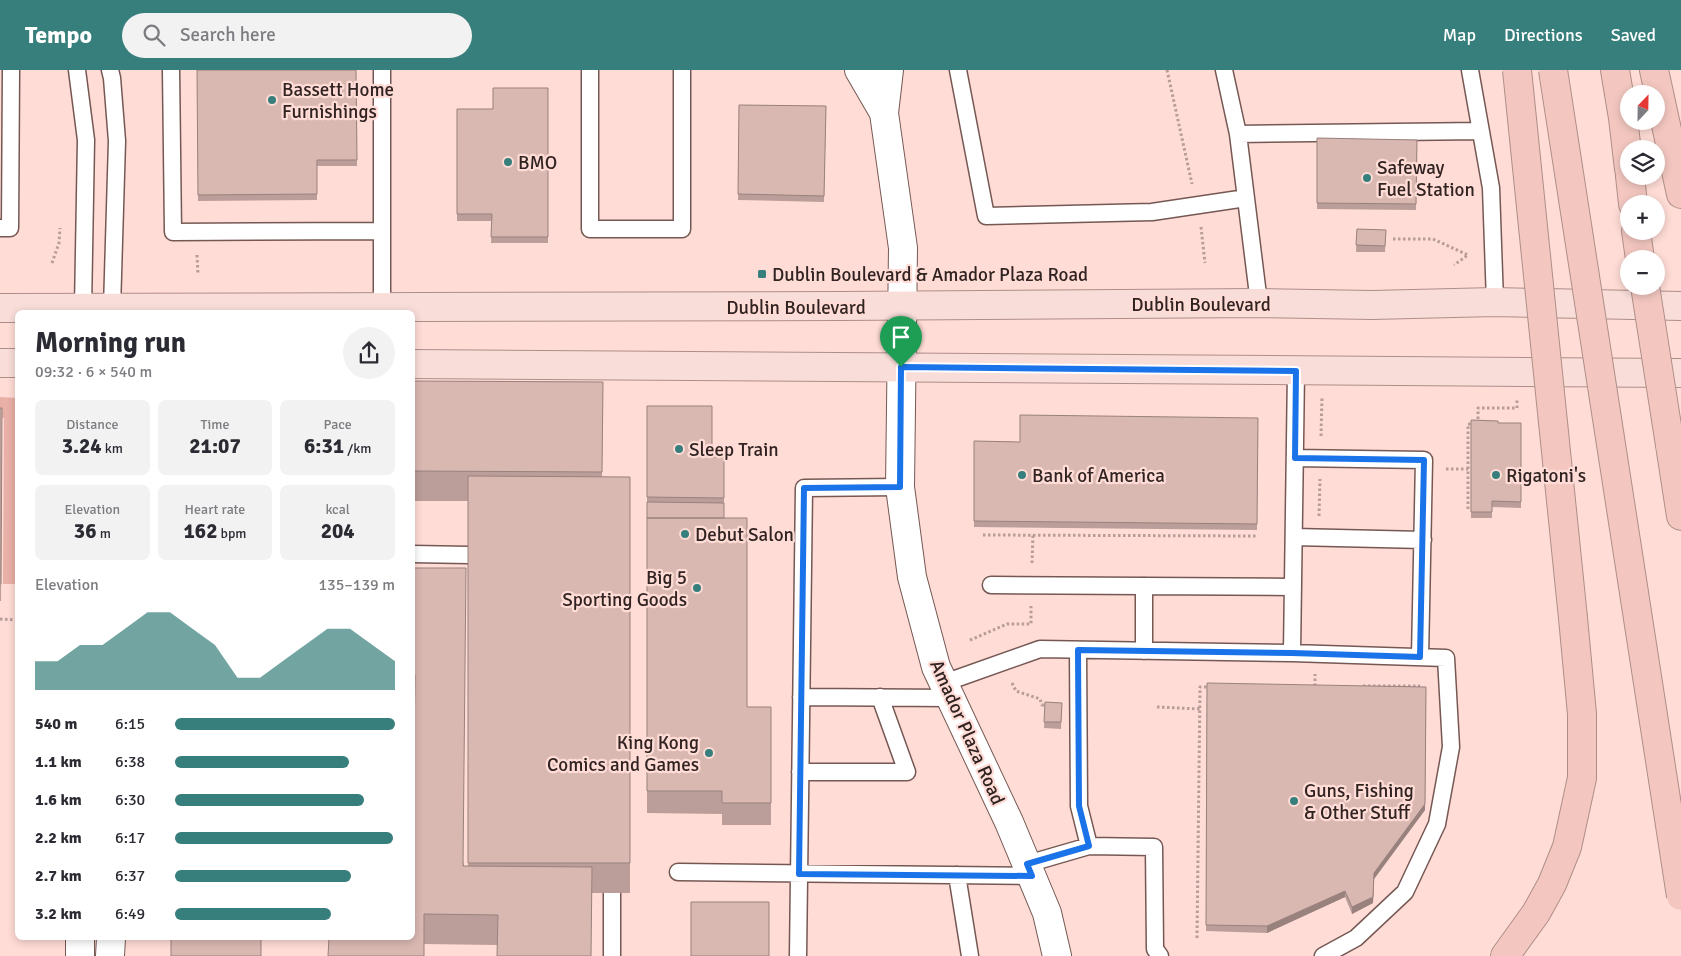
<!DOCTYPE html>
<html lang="en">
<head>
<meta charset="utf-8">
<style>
	:root { --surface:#fff; --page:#f2f2f3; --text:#2b2b33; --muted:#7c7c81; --accent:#377f7c }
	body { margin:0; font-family:Signika,sans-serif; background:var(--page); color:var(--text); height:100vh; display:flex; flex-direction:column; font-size:19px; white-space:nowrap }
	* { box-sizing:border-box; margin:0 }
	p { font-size:16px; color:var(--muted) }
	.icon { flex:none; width:28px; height:28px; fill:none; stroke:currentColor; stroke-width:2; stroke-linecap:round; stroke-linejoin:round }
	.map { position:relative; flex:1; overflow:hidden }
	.side { position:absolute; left:15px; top:240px; width:400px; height:630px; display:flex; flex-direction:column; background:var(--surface); border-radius:8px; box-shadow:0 2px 8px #0003 }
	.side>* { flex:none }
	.needle { width:32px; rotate:22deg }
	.tools { position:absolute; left:1620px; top:15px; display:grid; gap:10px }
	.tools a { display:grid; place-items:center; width:45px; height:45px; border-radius:50%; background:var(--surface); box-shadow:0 2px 8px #0003; font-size:25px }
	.pin { position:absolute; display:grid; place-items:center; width:42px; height:42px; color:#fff; margin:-51px -21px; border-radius:50% 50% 50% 0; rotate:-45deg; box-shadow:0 0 5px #0007 }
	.pin .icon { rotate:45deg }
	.round { display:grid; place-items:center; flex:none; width:52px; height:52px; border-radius:26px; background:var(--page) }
	.head { display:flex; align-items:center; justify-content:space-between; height:85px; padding:0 20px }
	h1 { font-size:28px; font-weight:700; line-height:38px }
	.metrics { display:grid; grid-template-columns:repeat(3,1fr); gap:8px; height:85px; padding:5px 20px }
	.metrics div { display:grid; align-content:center; border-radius:8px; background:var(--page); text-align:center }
	.metrics b { font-size:21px; font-weight:700 }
	.metrics small { font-size:14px; font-weight:400 }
	.metrics p { font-size:14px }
	.chart { height:140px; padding:10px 20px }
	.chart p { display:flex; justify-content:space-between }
	.chart svg { width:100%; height:90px; margin-top:5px; fill:var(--accent); opacity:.7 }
	ul { padding:0 20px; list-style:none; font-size:16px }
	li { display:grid; grid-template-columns:80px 60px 1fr; align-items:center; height:38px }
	li i { height:12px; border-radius:6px; background:var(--accent) }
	header { display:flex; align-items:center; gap:30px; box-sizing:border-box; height:70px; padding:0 25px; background:var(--accent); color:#fff }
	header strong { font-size:24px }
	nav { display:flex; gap:28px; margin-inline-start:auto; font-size:18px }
	.search { width:350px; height:45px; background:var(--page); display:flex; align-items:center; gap:12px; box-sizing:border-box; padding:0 18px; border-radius:28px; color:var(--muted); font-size:19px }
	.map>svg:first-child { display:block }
</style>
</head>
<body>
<header>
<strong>Tempo</strong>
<div class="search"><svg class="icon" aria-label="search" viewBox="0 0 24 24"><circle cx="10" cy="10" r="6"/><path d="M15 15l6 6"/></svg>Search here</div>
<nav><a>Map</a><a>Directions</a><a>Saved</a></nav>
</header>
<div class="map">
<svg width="1681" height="886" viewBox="0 0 1681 886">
	<rect width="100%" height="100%" fill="#ffdcd6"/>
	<path fill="#e9b0a7" d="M0,327L17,328V514H3L4,348H0Z"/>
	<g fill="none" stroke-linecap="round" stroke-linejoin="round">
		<defs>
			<path id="service" d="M77,0L86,70L83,238
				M110,0L112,8L117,71L112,238
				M171,0L173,162L382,161
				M590,0V159H682V0
				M958,0L986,146L1152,142L1246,128
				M1224,0L1238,64
				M1470,0L1491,118L1495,232
				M0,158H10L11,0
				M1259,233L1238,64L1480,61
				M382,238V0
				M1295,388L1424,390L1420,587
				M1294,467L1423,470
				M412,484L469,485
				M991,515L1293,517
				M1078,580L1079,736L1089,776
				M1144,581V516
				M1292,583L1296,301
				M944,613L1040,579L1292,583L1446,588L1451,677L1437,754L1405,822L1356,868L1323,886
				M801,627L951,628
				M800,702H907L880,627
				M1027,794L1089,776L1154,777L1155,879L1160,886
				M678,802L1031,806
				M957,805L970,886
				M612,886V823
				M798,886L804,418L900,417"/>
			<path id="minor" d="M80,886V868
				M110,886L111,868"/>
			<path id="tertiary" d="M859,0L884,43
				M889,0L884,43L903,178L900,417L912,507L936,597L1009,752L1047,843L1057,886"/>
			<path id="primary" d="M0,238L841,236L1259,233L1372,235L1495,232L1681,236
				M0,293H18
				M412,294L1681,303"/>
			<path id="motorway" d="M1615,0L1623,48L1629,99
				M1654,0L1681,124
				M1630,106L1633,134
				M1636,161L1640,189
				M1670,375L1681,446
				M1505,886L1536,843L1552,814L1567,777L1582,708V644L1573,548"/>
		</defs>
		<use href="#service" stroke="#755853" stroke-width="19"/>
		<use href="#minor" stroke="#755853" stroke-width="30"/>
		<use href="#tertiary" stroke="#755853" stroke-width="30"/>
		<use href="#primary" stroke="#af8e88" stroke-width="30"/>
		<use href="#motorway" stroke="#af8e88" stroke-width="30"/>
		<path stroke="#b79c97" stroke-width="3" stroke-dasharray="2.5 2.5" stroke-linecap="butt" d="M1167,0L1192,114
			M1201,157L1205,193
			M1393,169H1433L1468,185L1454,195
			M197,185L198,204
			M52,193L59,173L60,158
			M1321,366L1322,327
			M1446,399H1468
			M1468,439V354H1478V338H1517V329
			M1319,446L1320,409
			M983,465L1256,466
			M1032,493L1033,465
			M0,549L18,550
			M970,570L1007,554H1031V536
			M1012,613L1016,621L1040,629L1042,635H1048
			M1315,616V604
			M1363,616H1420
			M1157,637L1200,639
			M1197,868L1200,617H1210"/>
		<use href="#service" stroke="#fff" stroke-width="16"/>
		<use href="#minor" stroke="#fff" stroke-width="28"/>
		<use href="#tertiary" stroke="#fff" stroke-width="28"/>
		<use href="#primary" stroke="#f8ddd9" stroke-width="28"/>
		<use href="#motorway" stroke="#f3c7c0" stroke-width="28"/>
		<defs>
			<path id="motorway-bridge" d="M1517,0L1573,548
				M1553,0L1681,826
				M1645,216L1670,375"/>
		</defs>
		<use href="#motorway-bridge" stroke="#af8e88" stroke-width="30" stroke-linecap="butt"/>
		<use href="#motorway-bridge" stroke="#f3c7c0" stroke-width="28"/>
	</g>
	<path fill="#bb9e99" d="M197,0H356L357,96H317V130L198,131Z
		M548,18V173H491L492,151H457V39H493Z
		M739,35L826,36L824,132L738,130Z
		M1317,68L1417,70L1416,140L1317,139Z
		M1357,159L1386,160L1385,182H1356Z
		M412,311L603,312L602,407H630V823H592L497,875L424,874L329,869L171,868H412L415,634H412V498L464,796H468V431H412Z
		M647,336L712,387H724V448L747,637H771V755H722V744L647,743Z
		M0,338H2L1,531H0Z
		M1258,348L1257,460L974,457V371L1020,372Z
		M1471,350L1498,353H1521V438L1492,437V448H1471Z
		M1207,613L1425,740L1374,809L1373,833L1352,844L1345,827L1267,863L1206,861Z
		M1045,632L1062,633L1061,659L1044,658Z"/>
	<path fill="#99817d" d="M1426,617L1425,740L1374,809L1373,833L1352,844V837L1374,803Z
		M1345,821V827L1267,863V856Z"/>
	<path fill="#dab8b2" stroke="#99817d" d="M197,0H356L357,90H317V124L198,125Z
		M493,18H548V167H491L492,144H457V39H493Z
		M739,35L826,36L824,126L738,124Z
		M1317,68L1417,70L1416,134L1317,133Z
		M1357,159L1386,160L1385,176L1356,175Z
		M412,311L603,312L602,402L412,401Z
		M647,336H712V387H724V428L647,427Z
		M0,338H2L1,514H0Z
		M1020,345L1258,348L1257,454L974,451V371L1020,372Z
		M1471,350L1498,351V353H1521V432L1492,431V442H1471Z
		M468,406L630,407V793H468Z
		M647,432L724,433V448H647Z
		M647,448H747V637H771V733H722V721H647Z
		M412,498H466L463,796L592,797L591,886H497L498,845L424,844V886H328L329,868H412V738H413L415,605H412Z
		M1207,613L1426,617L1425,734L1374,803L1373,827L1352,837L1345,821L1267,856L1206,855Z
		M1045,632L1062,633L1061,652H1044Z
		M691,832H769V886H691Z
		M171,868H261V886H171Z"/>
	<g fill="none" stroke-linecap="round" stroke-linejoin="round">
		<defs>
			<path id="route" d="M901,297L1296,301L1295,388L1424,390L1420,587L1292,583L1078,580L1079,736L1089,776L1027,794L1032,806L799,804L804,418L900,417Z"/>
		</defs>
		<use href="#route" stroke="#fff" stroke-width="10"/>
		<use href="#route" stroke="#1a73e8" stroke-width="6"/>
	</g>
	<g fill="#377f7c" stroke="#ffdcd6" stroke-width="2">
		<circle cx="272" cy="30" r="5"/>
		<circle cx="508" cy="92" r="5"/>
		<circle cx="1367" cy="108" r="5"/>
		<rect x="757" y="199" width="10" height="10" rx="2.5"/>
		<circle cx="679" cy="379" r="5"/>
		<circle cx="1022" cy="405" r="5"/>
		<circle cx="1496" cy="405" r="5"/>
		<circle cx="685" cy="464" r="5"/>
		<circle cx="697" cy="518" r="5"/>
		<circle cx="709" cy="683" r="5"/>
		<circle cx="1294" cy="731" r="5"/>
	</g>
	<g text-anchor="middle" stroke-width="4.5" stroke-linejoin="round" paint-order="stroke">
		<g font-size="19" fill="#302321" stroke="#ffdcd6" text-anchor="start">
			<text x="282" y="26">Bassett Home<tspan x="282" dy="22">Furnishings</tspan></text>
			<text x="518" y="99">BMO</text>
			<text x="1377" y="104">Safeway<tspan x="1377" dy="22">Fuel Station</tspan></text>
			<text x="772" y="211">Dublin Boulevard &amp; Amador Plaza Road</text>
			<text x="689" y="386">Sleep Train</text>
			<text x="1032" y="412">Bank of America</text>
			<text x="1506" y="412">Rigatoni's</text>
			<text x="695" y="471">Debut Salon</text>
			<text x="687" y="514" text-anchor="end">Big 5<tspan x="687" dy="22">Sporting Goods</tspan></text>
			<text x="699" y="679" text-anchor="end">King Kong<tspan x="699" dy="22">Comics and Games</tspan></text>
			<text x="1304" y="727">Guns, Fishing<tspan x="1304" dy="22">&amp; Other Stuff</tspan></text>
		</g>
		<g font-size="19" fill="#302321" stroke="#ffdcd6">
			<text x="1201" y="241">Dublin Boulevard</text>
			<text x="796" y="244">Dublin Boulevard</text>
			<text transform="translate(968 662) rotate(66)" y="7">Amador Plaza Road</text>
		</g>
	</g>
</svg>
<div class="tools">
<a><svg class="needle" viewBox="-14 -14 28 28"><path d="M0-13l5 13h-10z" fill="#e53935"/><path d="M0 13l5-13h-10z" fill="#7c7c81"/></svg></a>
<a><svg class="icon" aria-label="layers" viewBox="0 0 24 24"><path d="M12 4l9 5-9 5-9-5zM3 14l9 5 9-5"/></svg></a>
<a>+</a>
<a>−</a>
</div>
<div class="pin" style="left:901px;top:297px;background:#1e9e55"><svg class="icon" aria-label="arrive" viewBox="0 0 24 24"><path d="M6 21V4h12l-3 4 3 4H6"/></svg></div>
<section class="side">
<div class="head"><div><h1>Morning run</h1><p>09:32 · 6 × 540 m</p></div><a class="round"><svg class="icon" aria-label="share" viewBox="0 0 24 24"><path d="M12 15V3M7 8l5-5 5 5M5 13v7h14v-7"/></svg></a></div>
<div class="metrics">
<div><p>Distance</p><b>3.24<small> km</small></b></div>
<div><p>Time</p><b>21:07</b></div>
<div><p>Pace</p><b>6:31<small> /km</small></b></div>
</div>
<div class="metrics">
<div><p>Elevation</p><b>36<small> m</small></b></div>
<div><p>Heart rate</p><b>162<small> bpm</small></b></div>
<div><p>kcal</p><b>204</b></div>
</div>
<div class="chart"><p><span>Elevation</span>135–139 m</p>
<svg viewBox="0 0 160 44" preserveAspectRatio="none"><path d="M0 44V30L10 30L20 22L30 22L40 14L50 6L60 6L70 14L80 22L90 38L100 38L110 30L120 22L130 14L140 14L150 22L160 30V44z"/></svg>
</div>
<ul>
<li><b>540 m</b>6:15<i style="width:100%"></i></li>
<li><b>1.1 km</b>6:38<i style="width:79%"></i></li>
<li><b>1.6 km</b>6:30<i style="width:86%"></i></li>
<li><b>2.2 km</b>6:17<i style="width:99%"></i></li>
<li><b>2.7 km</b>6:37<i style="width:80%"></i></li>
<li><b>3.2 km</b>6:49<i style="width:71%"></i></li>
</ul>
</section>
</div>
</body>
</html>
